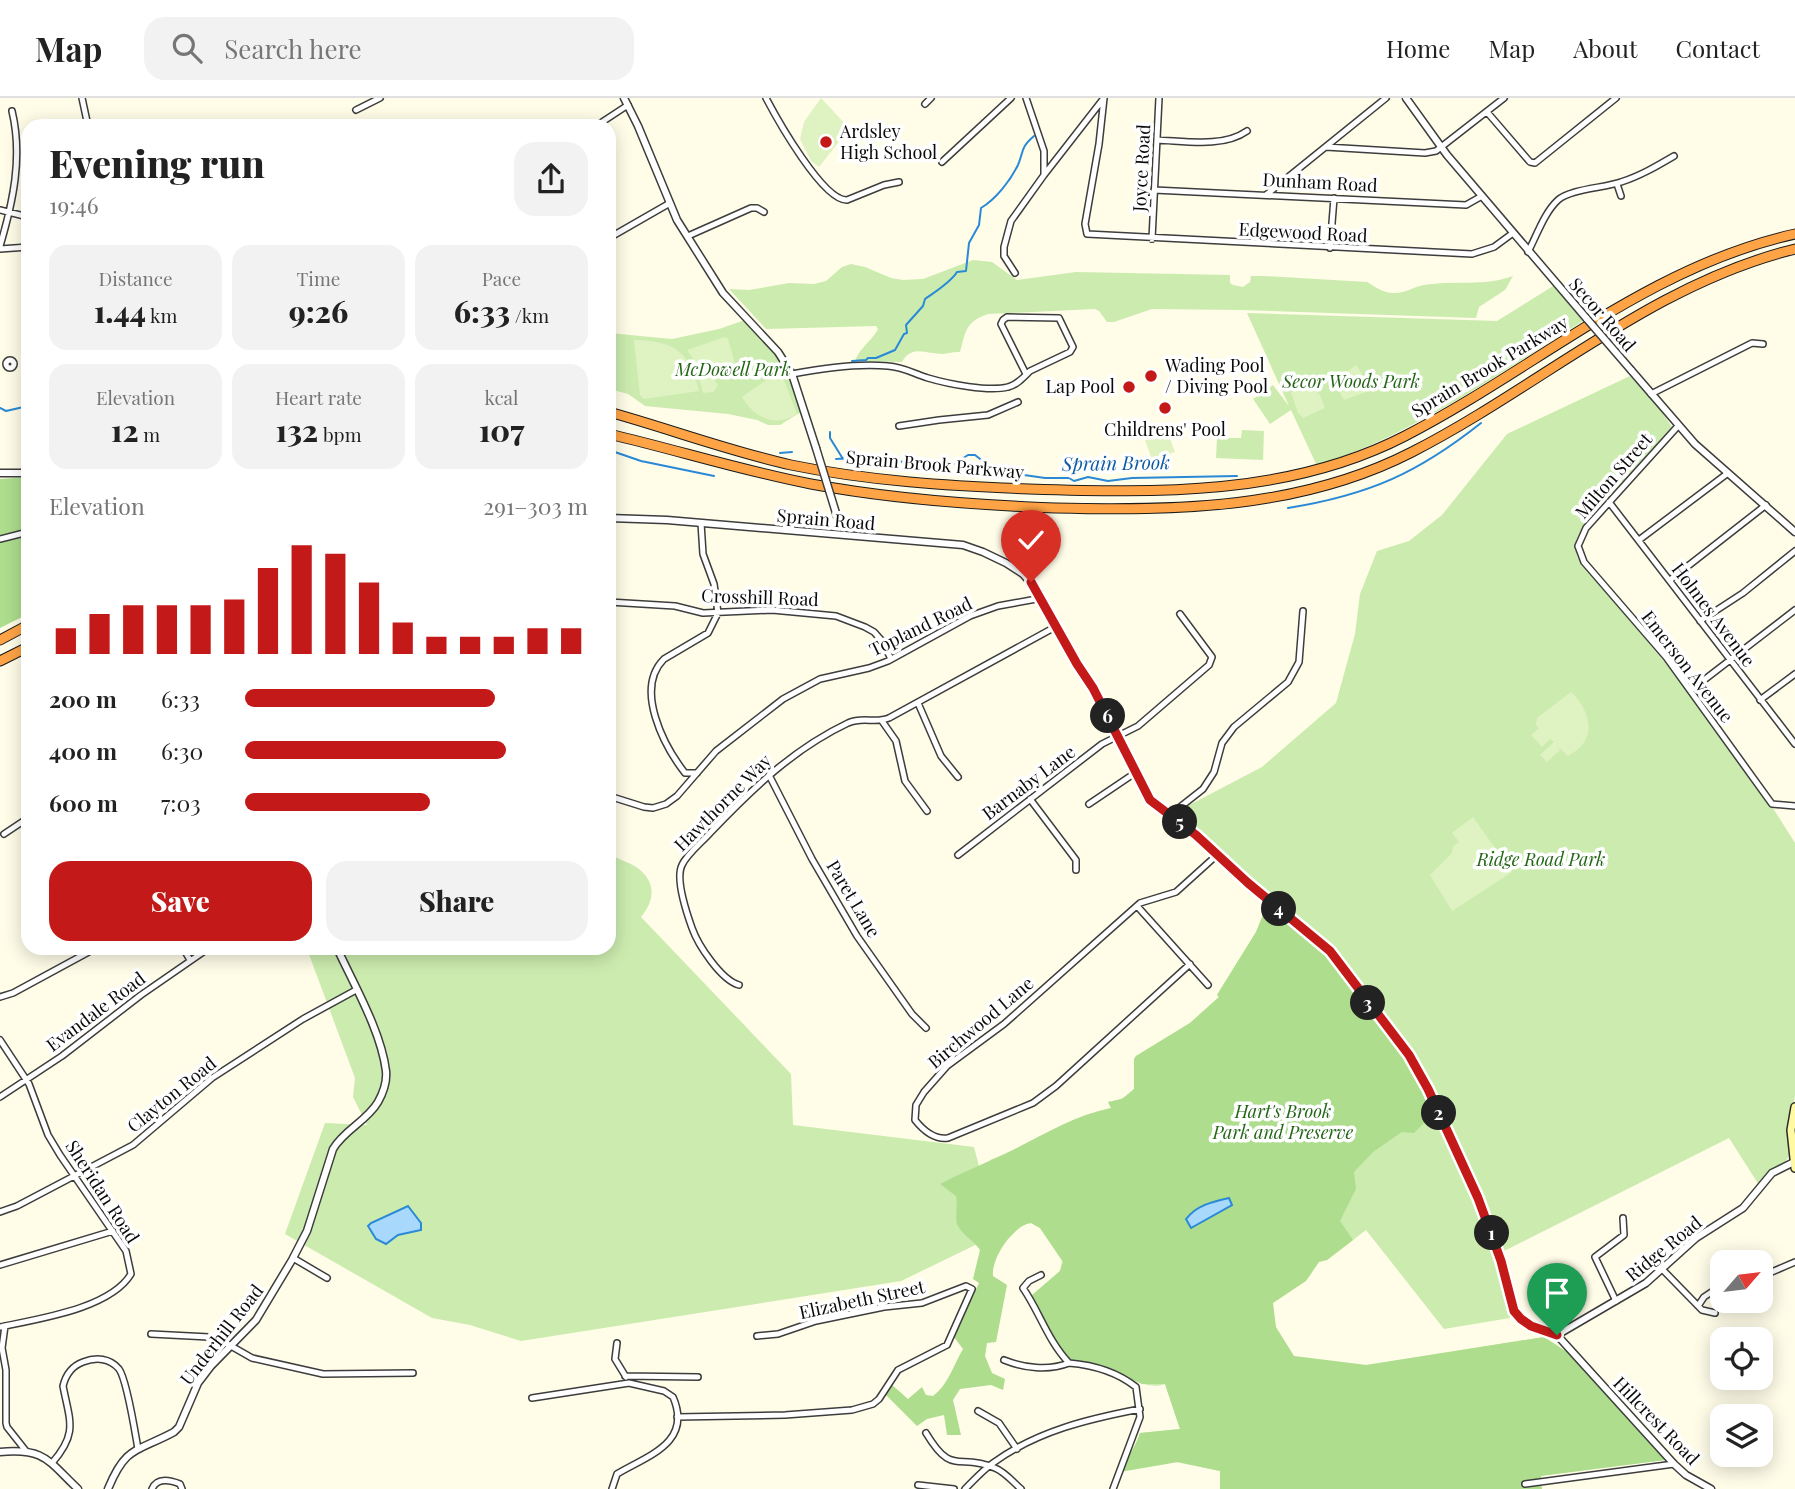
<!DOCTYPE html>
<html lang="en">
<head>
<meta charset="utf-8">
<style>
	:root { --surface:#fff; --page:#f2f2f2; --text:#222; --muted:#767676; --line:#e0e0e0; --accent:#c31a19 }
	body { margin:0; font-family:"Playfair Display",serif; background:var(--page); color:var(--text); height:100vh; display:flex; flex-direction:column; font-size:26px; white-space:nowrap }
	* { box-sizing:border-box; margin:0 }
	p { font-size:23px; color:var(--muted) }
	.icon { flex:none; width:38px; height:38px; fill:none; stroke:currentColor; stroke-width:2; stroke-linecap:round; stroke-linejoin:round }
	.map { position:relative; flex:1; overflow:hidden }
	.side { position:absolute; left:21px; top:21px; width:595px; height:836px; display:flex; flex-direction:column; background:var(--surface); border-radius:21px; box-shadow:0 4px 18px #0003 }
	.side>* { flex:none }
	.needle { width:46px; rotate:62deg }
	.tools { position:absolute; left:1710px; top:1152px; display:grid; gap:14px }
	.tools a { display:grid; place-items:center; width:63px; height:63px; border-radius:14px; background:var(--surface); box-shadow:0 4px 18px #0003; font-size:35px }
	.pin { position:absolute; display:grid; place-items:center; width:60px; height:60px; color:#fff; margin:-72px -30px; border-radius:50% 50% 50% 0; rotate:-45deg; box-shadow:0 0 7px #0007 }
	.pin .icon { rotate:45deg }
	.km { position:absolute; width:35px; height:35px; margin:-18px; border-radius:50%; background:#222; color:#fff; font-size:19px; line-height:35px; text-align:center }
	.round { display:grid; place-items:center; flex:none; width:74px; height:74px; border-radius:21px; background:var(--page) }
	.head { display:flex; align-items:center; justify-content:space-between; height:119px; padding:0 28px }
	h1 { font-size:38px; font-weight:800; line-height:52px }
	.figures { display:grid; grid-template-columns:repeat(3,1fr); gap:10px; height:119px; padding:7px 28px }
	.figures div { display:grid; align-content:center; border-radius:18px; background:var(--page); text-align:center }
	.figures b { font-size:30px; font-weight:800 }
	.figures small { font-size:19px; font-weight:400 }
	.figures p { font-size:19px }
	.chart { height:196px; padding:14px 28px }
	.chart p { display:flex; justify-content:space-between }
	.chart svg { width:100%; height:126px; margin-top:7px; stroke:var(--accent); stroke-width:6 }
	.button { display:flex; gap:14px; margin-top:auto; padding:14px 28px }
	.button a { flex:1; height:80px; border-radius:21px; background:var(--accent); color:#fff; font-size:28px; font-weight:800; line-height:80px; text-align:center }
	.button a+a { background:var(--page); color:var(--text) }
	ul { padding:0 28px; list-style:none; font-size:23px }
	li { display:grid; grid-template-columns:112px 84px 1fr; align-items:center; height:52px }
	li i { height:18px; border-radius:9px; background:var(--accent) }
	header { display:flex; align-items:center; gap:42px; box-sizing:border-box; height:98px; padding:0 35px; background:var(--surface); border-bottom:2px solid var(--line) }
	header strong { font-size:33px }
	nav { display:flex; gap:38px; margin-inline-start:auto; font-size:24px }
	.search { width:490px; height:63px; background:var(--page); display:flex; align-items:center; gap:18px; box-sizing:border-box; padding:0 24px; border-radius:21px; color:var(--muted); font-size:26px }
	.map>svg:first-child { display:block }
</style>
</head>
<body>
<header>
<strong>Map</strong>
<div class="search"><svg class="icon" aria-label="search" viewBox="0 0 24 24"><circle cx="10" cy="10" r="6"/><path d="M15 15l6 6"/></svg>Search here</div>
<nav><a>Home</a><a>Map</a><a>About</a><a>Contact</a></nav>
</header>
<div class="map">
<svg width="1795" height="1391" viewBox="0 0 1795 1391">
	<rect width="100%" height="100%" fill="#fffce8"/>
	<path fill="#ccecaf" d="M973,162L992,164L1017,182L1076,174L1230,177V185L1233,187L1243,189L1250,184L1251,178H1264L1367,184C1376,189 1381,194 1392,195C1405,196 1412,189 1424,187C1454,182 1484,189 1513,178L1505,192L1479,209L1476,220L1241,212L1152,211L1114,224H1107L1099,213L1095,211L988,216C965,224 966,233 960,254C953,254 949,255 943,256C926,256 912,246 902,264L855,263C860,249 872,243 878,231L876,228L766,231L729,191L749,192L789,185L814,186L826,183L842,169L851,166L865,169L891,180L903,182L923,181Z
		M1553,188L1583,223C1497,277 1414,336 1317,368L1291,312L1270,326L1253,301L1273,287L1289,308L1247,215L1497,223Z
		M745,222L780,260L789,276L801,314L780,327H768L757,322L728,316L645,308L628,296L609,291V235L672,241L719,231Z
		M1630,278L1660,311L1672,329L1582,430L1576,442L1577,459L1690,594L1766,699L1795,745V998C1791,1013 1794,1050 1788,1060C1785,1065 1765,1081 1759,1087L1729,1040L1502,1154L1495,1132L1437,1001L1415,958L1367,899L1342,862L1238,772L1202,736L1174,715L1262,669L1336,605L1355,536L1360,496L1377,453L1409,443L1442,417L1507,336Z
		M1242,332L1264,333L1263,362L1216,360L1217,340H1241Z
		M609,755C618,762 630,764 639,771C657,786 654,803 641,819L791,976L793,1027L974,1049L993,1122L990,1062C1031,1046 1067,1019 1111,1010L1108,1004C1118,1002 1127,1000 1134,991V961L1136,958L1190,925L1219,899L1217,897L1256,834L1263,817L1271,812L1334,864L1417,975L1483,1119L1499,1165L1510,1220L1444,1231L1366,1132L1327,1162L1246,1176L1289,1279L1544,1239L1567,1254L1665,1362L1434,1391H1220V1373L1156,1360L1130,1358L1140,1335L1180,1331L1165,1286C1146,1293 1128,1278 1110,1272C1099,1268 1088,1265 1076,1263L1031,1198L1060,1173L1062,1162L1040,1130L1031,1125L1022,1127L1008,1141L996,1137L901,1183L521,1243L470,1227L432,1220L285,1136L325,1025L367,1027L353,999L355,980L307,851L609,850Z"/>
	<path fill="#addd8d" d="M28,379V516L0,530V381Z
		M1271,812L1322,849L1365,907L1409,961L1436,1013L1414,1035L1402,1034L1373,1054L1354,1074L1356,1091L1340,1123L1353,1142L1327,1162L1319,1164L1306,1183L1273,1205L1276,1229L1294,1258L1367,1267L1544,1239L1567,1254L1665,1362L1541,1378L1542,1391H1220V1373L1178,1364L1120,1374C1124,1360 1136,1351 1140,1335L1180,1331L1165,1286H1142L1112,1272L1068,1261L1051,1240L1031,1198L1060,1173L1063,1164L1040,1130L1031,1125C1013,1127 991,1161 993,1178L1007,1187L996,1244L987,1245L985,1258L992,1275L1005,1281L1003,1292L991,1287L960,1291L953,1302L961,1337H947L944,1317L927,1321L917,1328L885,1296L891,1286L908,1301L922,1289L926,1297L933,1298C948,1287 953,1268 963,1251L954,1239L979,1185L973,1181L980,1152C973,1141 962,1138 957,1126C955,1118 958,1107 956,1098L940,1086C961,1075 983,1066 1005,1056C1040,1039 1072,1018 1111,1010L1108,1004L1122,1001L1134,991V961L1136,958L1190,925L1219,899L1217,897L1256,834L1263,817Z"/>
	<path fill="#dff2c2" d="M821,0L848,29V32L819,69L811,63L800,41L804,24Z
		M724,239L728,241L739,280L713,279L718,288L713,294L703,295L698,277L701,275L708,277L700,271L687,252Z
		M634,242C674,243 690,253 699,293L644,301L640,297Z
		M1356,267L1369,286L1366,294L1344,302L1339,293L1340,279Z
		M776,275L782,277L797,316C774,330 755,320 742,299Z
		M1312,288L1320,297L1325,310L1303,320L1298,315L1291,294Z
		M1168,335L1175,354L1152,362L1145,342Z
		M1571,594C1585,607 1596,630 1582,647C1579,651 1573,655 1568,658L1555,646L1560,652L1547,664L1540,657L1554,644L1550,641L1542,649L1531,637L1539,630L1536,627L1537,620Z
		M1473,719L1512,774L1452,813L1430,777L1452,755L1453,748L1459,744L1452,735Z"/>
	<path fill="#a8d8fb" stroke="#2a89d7" stroke-width="2" d="M1229,1100L1232,1107L1191,1130L1186,1121C1197,1107 1212,1104 1229,1100Z
		M408,1108L421,1125V1132L398,1137L386,1146L376,1141L368,1128L371,1125Z"/>
	<g fill="none" stroke-linecap="round" stroke-linejoin="round">
		<path stroke="#2a89d7" stroke-width="2" d="M852,263L866,262L868,260H876L895,252L904,236L907,235L906,227L923,208L925,201C935,194 951,184 957,174L966,173L969,145L979,127L981,110C996,101 1010,83 1018,67C1024,53 1020,50 1034,38
			M0,310L6,313L28,308
			M830,334V340L843,361
			M609,352L641,363L714,378
			M780,355L792,354
			M836,361L867,359L876,364L945,363L952,367L968,357H975L993,371L1016,373L1024,377L1045,380H1069L1074,383L1088,379L1108,383L1132,380L1237,378
			M1288,410C1369,397 1418,375 1481,325"/>
		<defs>
			<path id="minor" d="M82,0L88,28
				M766,0C777,21 823,103 847,102L884,87L899,84
				M1104,0L1099,46L1085,126L1087,136L1472,156L1494,149L1513,135
				M925,6L931,0
				M356,12L380,0
				M1487,14L1530,64L1535,65L1616,0
				M596,28L628,7
				M1157,42C1185,43 1223,50 1247,33
				M1326,49L1425,55L1436,53L1504,0
				M942,64L1011,0
				M1044,77L1104,0
				M1617,86L1621,98
				M1154,92L1466,107L1482,98
				M1266,97L1386,0
				M0,112L28,119
				M688,138L751,110H757L764,114
				M609,140L670,105
				M1152,141L1159,0
				M0,148C13,104 23,59 12,13
				M1330,150L1334,100
				M0,151L28,149
				M1528,154C1537,137 1544,115 1558,102C1570,91 1604,90 1621,84C1640,78 1657,68 1674,58
				M1015,175L1004,158V149L1011,123L1044,77V53L1026,0
				M6 266a4 4 0 1 1 8 0a4 4 0 1 1-8 0Z
				M792,276C823,270 856,265 888,268C904,269 914,276 928,280C948,286 989,294 1008,289C1017,287 1024,279 1030,273L1070,254L1073,249L1059,220L1007,219L1003,222L1001,226L1026,276
				M1651,296L1752,245L1763,246
				M899,328L939,322L988,317L1018,304
				M1678,328L1586,430L1578,448L1584,464L1666,559L1772,706L1795,708
				M1609,404L1795,646
				M0,441L28,434
				M1639,442L1728,375
				M1670,482L1766,407
				M609,504L675,508L703,515L772,512L836,518L865,529L874,534L882,543L891,561
				M1700,523L1743,495L1795,453
				M1691,592L1795,512
				M1760,602L1795,576
				M918,605L941,658L958,679
				M882,623L896,643L905,683L927,713
				M697,675H685C664,648 634,591 664,561L708,535L718,515L714,486L703,456L701,425
				M769,677L812,761L857,838L912,916L926,930
				M609,698L644,709L653,710L666,706L677,698L716,653L783,601L820,581L869,570L888,563L970,518L998,508L1042,500
				M1030,701L1076,762V772
				M1089,706L1135,675
				M1170,717L1203,691L1214,674L1222,645L1234,629L1288,584L1299,564L1303,513
				M4,736L28,720
				M958,757L1102,646L1138,628L1209,567L1212,559L1180,516
				M1137,808L1208,887
				M183,850L190,862
				M1190,866L1056,988L1033,1005L948,1040C934,1042 923,1032 915,1022L916,1007L924,994L947,968L1004,926L1140,805L1176,794L1217,757
				M739,887C721,882 698,847 692,830C687,816 675,781 682,767C687,756 701,745 710,735C751,692 793,651 848,625C864,618 874,626 889,620L1057,528
				M0,899L13,895L96,850
				M0,942L29,986L48,1037L60,1057L126,1153L131,1176C110,1211 37,1221 0,1229
				M0,999L62,958L141,897L209,850
				M0,1114L17,1108L133,1047L212,980L303,921L356,892
				M293,1160L327,1180
				M0,1167L113,1133
				M1662,1171L1702,1212L1715,1215
				M1041,1177L1029,1183L1023,1190C1040,1215 1048,1243 1069,1265C1093,1267 1117,1274 1136,1289L1140,1319L1113,1391
				M1760,1179L1795,1164
				M1616,1203L1595,1159L1624,1137L1623,1120
				M1698,1208L1704,1199L1722,1187
				M5,1228L2,1250L6,1272V1325L7,1329L26,1353
				M151,1236L209,1239L224,1244L252,1260L323,1276L413,1275
				M617,1245L615,1261L626,1279
				M1004,1262C1024,1270 1048,1273 1069,1265
				M625,1278L698,1279
				M532,1300L629,1285L664,1293L673,1299C693,1345 647,1358 617,1376L612,1391
				M978,1313L999,1325L1017,1351
				M677,1319L785,1317L852,1312L873,1306L879,1301L898,1272L947,1247L972,1191L966,1188L922,1205L884,1209L816,1223L778,1236L757,1238
				M926,1335C953,1380 958,1354 995,1370C1005,1374 1013,1384 1021,1391
				M52,1365C78,1335 70,1324 63,1288C66,1276 72,1268 83,1264C96,1259 110,1260 119,1271C127,1282 135,1334 138,1351
				M1525,1386L1674,1366
				M918,1387L954,1391
				M152,1391C157,1379 170,1382 180,1386L182,1391
				M965,1391C974,1382 983,1372 993,1365C1037,1333 1088,1321 1140,1311"/>
			<path id="tertiary" d="M624,0L638,28L677,122L723,195L778,254L792,276L816,350
				M1406,0L1447,57L1587,221
				M1631,272L1695,346L1795,434
				M0,375H28
				M609,420L667,422L963,447L983,454L1006,465L1023,476L1039,494L1077,566L1093,590L1150,702L1196,737L1248,785L1335,858L1368,905L1409,957L1423,980L1491,1133L1514,1213L1521,1221L1531,1228L1557,1237L1646,1185L1696,1140L1743,1110L1772,1075L1794,1064
				M1557,1237L1674,1366L1686,1377L1711,1391
				M0,1354C46,1350 48,1363 78,1391
				M108,1391C126,1347 137,1354 174,1334L179,1329L198,1285L211,1268L256,1222L292,1162L307,1133L333,1051C344,1032 367,1023 378,1004C383,995 387,983 386,973C381,933 354,887 337,850"/>
			<path id="secondary" d="M1795,1009L1791,1032L1795,1070"/>
			<path id="motorway" d="M609,314C670,331 729,353 791,367C869,383 949,388 1029,391C1157,395 1289,398 1405,338C1535,271 1649,168 1795,136
				M609,336C677,352 743,373 811,386C891,401 974,407 1055,410C1177,413 1301,411 1412,354C1541,288 1652,186 1795,151
				M0,542L28,527
				M0,563L28,549"/>
		</defs>
		<use href="#minor" stroke="#3d3d3d" stroke-width="8"/>
		<use href="#tertiary" stroke="#3d3d3d" stroke-width="9"/>
		<use href="#secondary" stroke="#2c2c2c" stroke-width="10"/>
		<use href="#motorway" stroke="#1b1b1b" stroke-width="11"/>
		<use href="#minor" stroke="#fff" stroke-width="5"/>
		<use href="#tertiary" stroke="#fff" stroke-width="6"/>
		<use href="#secondary" stroke="#fff9a3" stroke-width="7"/>
		<use href="#motorway" stroke="#ffa446" stroke-width="9"/>
		<defs>
			<path id="tertiary-bridge" d="M1587,221L1631,272
				M816,350L840,428"/>
		</defs>
		<use href="#tertiary-bridge" stroke="#3d3d3d" stroke-width="9" stroke-linecap="butt"/>
		<use href="#tertiary-bridge" stroke="#fff" stroke-width="6"/>
	</g>
	<g fill="none" stroke-linecap="round" stroke-linejoin="round">
		<defs>
			<path id="route" d="M1031,484L1077,566L1093,590L1150,702L1196,737L1248,785L1330,853L1409,957L1428,991L1478,1100L1501,1163L1514,1213L1521,1221L1531,1228L1557,1237"/>
		</defs>
		<use href="#route" stroke="#fff" stroke-width="14"/>
		<use href="#route" stroke="#c31a19" stroke-width="9"/>
	</g>
	<g fill="#c31a19" stroke="#fff" stroke-width="2.5">
		<circle cx="826" cy="44" r="7"/>
		<circle cx="1151" cy="278" r="7"/>
		<circle cx="1129" cy="289" r="7"/>
		<circle cx="1165" cy="310" r="7"/>
	</g>
	<g text-anchor="middle" stroke-width="7" stroke-linejoin="round" paint-order="stroke">
		<g font-size="18" fill="#0a0a0a" stroke="#fff" text-anchor="start">
			<text x="840" y="40">Ardsley<tspan x="840" dy="21">High School</tspan></text>
			<text x="1165" y="274">Wading Pool<tspan x="1165" dy="21">/ Diving Pool</tspan></text>
			<text x="1115" y="295" text-anchor="end">Lap Pool</text>
			<text x="1165" y="338" text-anchor="middle">Childrens' Pool</text>
		</g>
		<g font-size="18" fill="#0a0a0a" stroke="#fff">
			<text transform="translate(1142 70) rotate(-87)" y="6">Joyce Road</text>
			<text transform="translate(1320 85) rotate(3)" y="6">Dunham Road</text>
			<text transform="translate(1303 135) rotate(3)" y="6">Edgewood Road</text>
			<text transform="translate(1602 217) rotate(49)" y="6">Secor Road</text>
			<text transform="translate(1490 269) rotate(-31)" y="6">Sprain Brook Parkway</text>
			<text transform="translate(935 367) rotate(5)" y="6">Sprain Brook Parkway</text>
			<text transform="translate(1614 378) rotate(-49)" y="6">Milton Street</text>
			<text transform="translate(826 422) rotate(5)" y="6">Sprain Road</text>
			<text transform="translate(760 500) rotate(2)" y="6">Crosshill Road</text>
			<text transform="translate(1713 517) rotate(53)" y="6">Holmes Avenue</text>
			<text transform="translate(921 529) rotate(-26)" y="6">Topland Road</text>
			<text transform="translate(1687 569) rotate(52)" y="6">Emerson Avenue</text>
			<text transform="translate(1029 685) rotate(-37)" y="6">Barnaby Lane</text>
			<text transform="translate(723 705) rotate(-45)" y="6">Hawthorne Way</text>
			<text transform="translate(853 801) rotate(59)" y="6">Paret Lane</text>
			<text transform="translate(96 914) rotate(-37)" y="6">Evandale Road</text>
			<text transform="translate(981 925) rotate(-40)" y="6">Birchwood Lane</text>
			<text transform="translate(172 997) rotate(-39)" y="6">Clayton Road</text>
			<text transform="translate(102 1094) rotate(57)" y="6">Sheridan Road</text>
			<text transform="translate(1664 1151) rotate(-39)" y="6">Ridge Road</text>
			<text transform="translate(862 1202) rotate(-12)" y="6">Elizabeth Street</text>
			<text transform="translate(222 1237) rotate(-52)" y="6">Underhill Road</text>
			<text transform="translate(1656 1323) rotate(46)" y="6">Hillcrest Road</text>
		</g>
		<g font-size="18" font-style="italic" fill="#246617" stroke="#fff">
			<text x="733" y="278">McDowell Park</text>
			<text x="1351" y="290">Secor Woods Park</text>
			<text x="1541" y="768">Ridge Road Park</text>
			<text x="1283" y="1020">Hart's Brook<tspan x="1283" dy="21">Park and Preserve</tspan></text>
		</g>
		<g font-size="19" font-style="italic" fill="#0c5aa4" stroke="#fff">
			<text transform="translate(1116 365) rotate(-1)" y="7">Sprain Brook</text>
		</g>
	</g>
</svg>
<div class="tools">
<a><svg class="needle" viewBox="-14 -14 28 28"><path d="M0-13l5 13h-10z" fill="#e53935"/><path d="M0 13l5-13h-10z" fill="#767676"/></svg></a>
<a><svg class="icon" aria-label="locate" viewBox="0 0 24 24"><circle cx="12" cy="12" r="6"/><path d="M12 2v4M12 18v4M2 12h4M18 12h4"/></svg></a>
<a><svg class="icon" aria-label="layers" viewBox="0 0 24 24"><path d="M12 4l9 5-9 5-9-5zM3 14l9 5 9-5"/></svg></a>
</div>
<div class="pin" style="left:1557px;top:1237px;background:#1e9e55"><svg class="icon" aria-label="arrive" viewBox="0 0 24 24"><path d="M6 21V4h12l-3 4 3 4H6"/></svg></div>
<div class="pin" style="left:1031px;top:484px;background:#d93025"><svg class="icon" aria-label="check" viewBox="0 0 24 24"><path d="M5 12l5 5 9-10"/></svg></div>
<b class="km" style="left:1492px;top:1135px">1</b>
<b class="km" style="left:1439px;top:1015px">2</b>
<b class="km" style="left:1368px;top:905px">3</b>
<b class="km" style="left:1279px;top:811px">4</b>
<b class="km" style="left:1180px;top:724px">5</b>
<b class="km" style="left:1108px;top:618px">6</b>
<section class="side">
<div class="head"><div><h1>Evening run</h1><p>19:46</p></div><a class="round"><svg class="icon" aria-label="share" viewBox="0 0 24 24"><path d="M12 15V3M7 8l5-5 5 5M5 13v7h14v-7"/></svg></a></div>
<div class="figures">
<div><p>Distance</p><b>1.44<small> km</small></b></div>
<div><p>Time</p><b>9:26</b></div>
<div><p>Pace</p><b>6:33<small> /km</small></b></div>
</div>
<div class="figures">
<div><p>Elevation</p><b>12<small> m</small></b></div>
<div><p>Heart rate</p><b>132<small> bpm</small></b></div>
<div><p>kcal</p><b>107</b></div>
</div>
<div class="chart"><p><span>Elevation</span>291–303 m</p>
<svg viewBox="0 0 160 44" preserveAspectRatio="none"><path d="M5 44V35M15 44V30M25 44V27M35 44V27M45 44V27M55 44V25M65 44V14M75 44V6M85 44V9M95 44V19M105 44V33M115 44V38M125 44V38M135 44V38M145 44V35M155 44V35"/></svg>
</div>
<ul>
<li><b>200 m</b>6:33<i style="width:73%"></i></li>
<li><b>400 m</b>6:30<i style="width:76%"></i></li>
<li><b>600 m</b>7:03<i style="width:54%"></i></li>
</ul>
<div class="button"><a>Save</a><a>Share</a></div>
</section>
</div>
</body>
</html>
